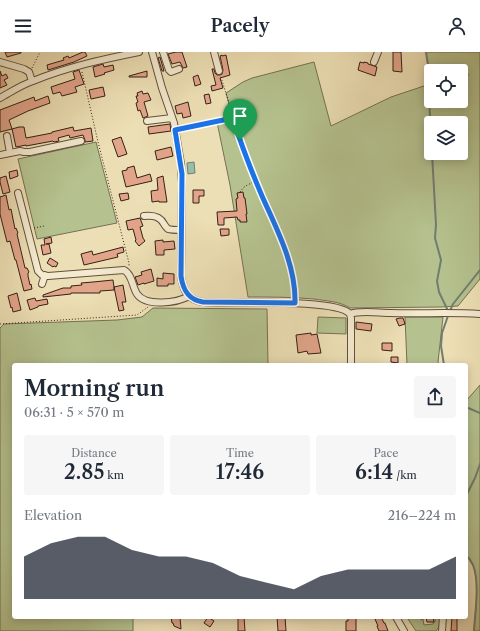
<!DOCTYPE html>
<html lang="en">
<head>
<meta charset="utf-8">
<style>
	:root { --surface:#fff; --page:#f6f6f7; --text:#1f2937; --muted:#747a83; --accent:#111827 }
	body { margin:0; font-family:"Libre Caslon Text",serif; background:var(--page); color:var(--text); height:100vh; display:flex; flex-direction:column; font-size:15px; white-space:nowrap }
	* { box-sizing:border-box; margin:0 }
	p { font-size:13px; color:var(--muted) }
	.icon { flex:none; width:22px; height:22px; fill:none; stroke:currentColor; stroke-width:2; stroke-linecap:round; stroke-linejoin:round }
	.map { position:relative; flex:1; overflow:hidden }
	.drawer { position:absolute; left:12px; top:311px; width:456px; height:256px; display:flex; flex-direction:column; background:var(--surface); border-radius:4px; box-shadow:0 2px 10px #0003 }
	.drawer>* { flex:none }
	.controls { position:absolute; left:424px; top:12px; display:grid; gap:8px }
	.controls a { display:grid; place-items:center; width:44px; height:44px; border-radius:4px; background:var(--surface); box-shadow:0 2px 10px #0003; font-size:20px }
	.pin { position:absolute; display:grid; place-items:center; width:34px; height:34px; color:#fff; margin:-41px -17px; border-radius:50% 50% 50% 0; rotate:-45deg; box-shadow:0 0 4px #0007 }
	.pin .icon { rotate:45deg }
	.round { display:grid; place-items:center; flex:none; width:42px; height:42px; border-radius:4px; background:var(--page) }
	.headline { display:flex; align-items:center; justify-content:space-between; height:68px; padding:0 12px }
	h1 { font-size:22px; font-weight:600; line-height:30px }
	.metrics { display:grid; grid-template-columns:repeat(3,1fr); gap:6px; height:68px; padding:4px 12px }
	.metrics div { display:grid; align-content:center; border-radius:4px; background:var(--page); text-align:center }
	.metrics b { font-size:20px; font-weight:600 }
	.metrics small { font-size:11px; font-weight:400 }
	.metrics p { font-size:11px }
	.chart { height:112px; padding:8px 12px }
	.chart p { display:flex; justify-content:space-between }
	.chart svg { width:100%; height:72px; margin-top:4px; fill:var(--accent); opacity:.7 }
	header { display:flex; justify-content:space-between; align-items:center; height:52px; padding:0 12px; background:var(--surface); font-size:18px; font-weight:600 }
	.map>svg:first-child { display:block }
</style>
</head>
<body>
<header><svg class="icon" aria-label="menu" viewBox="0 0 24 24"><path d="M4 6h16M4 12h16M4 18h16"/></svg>Pacely<svg class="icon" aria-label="person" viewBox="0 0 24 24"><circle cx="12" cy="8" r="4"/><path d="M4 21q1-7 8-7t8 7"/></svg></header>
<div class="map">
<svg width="480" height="579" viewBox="0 0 480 579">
	<rect width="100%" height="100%" fill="#eddfb5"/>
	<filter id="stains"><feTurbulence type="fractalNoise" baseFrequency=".005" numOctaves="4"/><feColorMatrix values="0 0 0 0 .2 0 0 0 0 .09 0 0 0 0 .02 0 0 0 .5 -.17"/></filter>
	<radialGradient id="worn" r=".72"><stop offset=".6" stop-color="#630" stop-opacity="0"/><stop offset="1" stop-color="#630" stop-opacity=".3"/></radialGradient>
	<path fill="#b5c28f" stroke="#757153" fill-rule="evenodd" d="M426,0H480V227L458,254L441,255L350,256C339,249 326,249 314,247C292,245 270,245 248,245L230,133L217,70L233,66L226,41L243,30L252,26L314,10L331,74L391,45L427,33L428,13ZM431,19H461V49H431ZM431,71H461V101H431Z
		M96,90L117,171L37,187L18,107Z
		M153,256L267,257L268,313H14V565H133V579H0V276L4,272L117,268L142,265Z
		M318,265L346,266V282L317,281Z
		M405,265H443L438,310L439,313H407Z
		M480,333V579H474C475,560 480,531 473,513C471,509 469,506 466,503V349Z
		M415,565H421V568L423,567L424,573L433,572L434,570H435V565H440C440,570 440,575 436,579H416L408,567V566H415Z"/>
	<path fill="#99bdab" stroke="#717e70" d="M194,110L195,121L188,122L187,111Z"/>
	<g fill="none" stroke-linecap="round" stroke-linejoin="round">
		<path stroke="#717e70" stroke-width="2" d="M426,0L428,13L427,33L429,44L431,85
			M461,24L468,23
			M432,101L436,173L435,186L441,208L437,229L439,240L449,261
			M444,313L441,294L442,281L449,261L453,252L480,218
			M466,355L480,361
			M466,444L475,426L480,412
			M466,503C469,506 471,509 473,513C480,531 475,560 474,579"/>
	</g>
	<path fill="#e2a58a" stroke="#352017" d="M5,0H21V1L7,5Z
		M83,0H85L87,4L74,10L48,18L47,13L64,8L63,6L68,4L69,6Z
		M176,0H182L187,15L183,16L180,10L172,12L168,2Z
		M393,0H401L402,20L393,19Z
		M222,3V4L226,3L230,23L220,26L223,36L212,39L211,34L216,33L212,17H214L215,21L217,23H220L222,22L223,18L220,4Z
		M160,5L164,19H162L158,6Z
		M360,10L364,11V10L368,11V12L377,15L375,24L358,18Z
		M103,12L104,15L113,13L114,18L104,21L105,22L95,25L93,15Z
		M79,18L84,32L75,35L77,40L62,44L60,40L53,42L51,35L75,27L73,20Z
		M0,19L2,24L6,22L8,26L4,28L7,33L0,36Z
		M147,19V25H129V24Z
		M198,23L201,32L195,34L193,25Z
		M103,35L105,44L91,47L89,38Z
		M142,39L143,42L148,41L151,48L144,50L148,64L143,66L140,58L138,59L136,51L138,50L136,44H138L137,41Z
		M209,42L211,51L206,52L204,43Z
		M48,44L50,51L28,59L9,68L12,77L0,80V58L34,45L35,49Z
		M188,50L191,64L183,66L182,61L177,62L175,54Z
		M170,72L171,79L149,82L148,75Z
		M19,75H24L26,86L52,81V80L73,75L74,79L91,76L93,89L85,90V88L83,83L70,86L69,83L58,86L59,89L54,90L53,89L26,94V93L16,95L12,77Z
		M121,85L127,102L118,105L112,88Z
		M171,95L173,104L157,108L155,99Z
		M134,114L137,126L150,122L152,129L126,135L122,119L127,118V116Z
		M17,118L18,124L10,127L9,120Z
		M6,124L10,140L3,142L0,130V126Z
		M163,124L167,150H159V149L152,150L151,139L158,138L157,126Z
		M193,138H204V144H199V151H193Z
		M243,140L244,146H245L247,162H246L247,170H240V168H238L237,165L224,166V173H218L217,160L237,159L236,147L238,146L237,141Z
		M128,141L129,147L121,149L119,142Z
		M6,143L9,158L11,157L15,177L16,176L18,181L17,182L25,216H27L29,220L28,221V224L30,233L31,232L32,237L24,239L16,208H15L10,189L7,190L0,162V145Z
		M140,166L143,174L140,175L143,186L145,189L139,194L135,189L136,188L133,177L128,178L126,169Z
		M220,177H229V183L221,184Z
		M51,185L52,191L46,192H49L51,201L43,203L41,193H45L44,187Z
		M163,188V190L174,189L175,197L164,198V203H156L155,189Z
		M123,195L124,200L117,202L118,205L84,213L81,202L92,199L93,203Z
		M50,206L58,211L56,215L54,214L53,215L47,211Z
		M151,217L154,229L144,232V231L138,233L135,225L142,223L141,220Z
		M163,221L174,222V232H168V234H157V226L163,227Z
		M113,228L114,235L123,233L126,250H122L124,258L119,259L114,235V238L100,239V241H71V242L43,245V243L63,236H71V234L82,233L81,231L93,230Z
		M17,241L21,258L13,260L12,255L11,256L8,244Z
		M35,246L36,249L47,247L48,252L38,254V255L30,258L27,248Z
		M400,266H403L405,272L399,274L396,267Z
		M356,270L372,272L371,279L356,277Z
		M311,281V283L317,282L321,301L308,302L307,299L298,301L296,283Z
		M382,291H392V299L382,298Z
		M391,305H398V311L391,310Z
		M171,565H180L181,577L174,574L173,571H172Z
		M208,565L214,569L210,575L204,571Z
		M238,565H244L245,579H238Z
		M277,565H285L286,579H278Z
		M348,565H356V579H346V569H348Z
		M381,565L384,571H385L388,579H379L377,574H378L375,567Z
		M426,565H433L434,570H427Z
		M452,565H457V579H451Z"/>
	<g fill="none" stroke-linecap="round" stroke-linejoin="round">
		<defs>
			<path id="minor" d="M152,0L162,36L174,71L181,112L182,131L181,224C183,239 188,248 203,250C228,252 337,246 350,262
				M163,0L169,18L171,20L179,17
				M214,0L219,19
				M0,10L24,17L29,20L32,29
				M374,10L378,0
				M0,46C11,40 21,33 33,29C67,15 104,7 139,0
				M147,69L172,66
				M7,84L10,101
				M0,103L20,99L24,100H30L81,89
				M18,141L38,219L42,223L48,224L124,218C132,222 132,234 137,242C146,255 177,251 189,244
				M144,164C153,163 160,164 164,172C165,174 166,175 168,177C171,178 177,178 181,178
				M42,232L45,223
				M350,262C360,258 379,261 390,261C420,262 450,260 480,262
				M350,262L351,266V313
				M396,565L404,579
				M442,579L443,565"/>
		</defs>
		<use href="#minor" stroke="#63503e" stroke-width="8"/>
		<path stroke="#352017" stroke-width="1" stroke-dasharray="1 2" stroke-linecap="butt" d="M32,16L40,0
			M82,20L98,90L129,211V215
			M221,25C231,58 241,91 254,123C270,163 292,201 295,245
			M181,77L232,66
			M240,140L244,135L255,129
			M34,176L44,174
			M0,272L137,263L148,255"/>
		<use href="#minor" stroke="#f3eacf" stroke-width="6"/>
	</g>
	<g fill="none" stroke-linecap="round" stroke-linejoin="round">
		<defs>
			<path id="route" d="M233,66C241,93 251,118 262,144C277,178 296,213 295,251L203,250C189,248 183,239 181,224L182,122L175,78Z"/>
		</defs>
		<use href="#route" stroke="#fff" stroke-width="8"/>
		<use href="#route" stroke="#1a73e8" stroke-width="5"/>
	</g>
	<rect width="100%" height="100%" filter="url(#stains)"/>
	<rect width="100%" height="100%" fill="url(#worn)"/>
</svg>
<div class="controls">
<a><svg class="icon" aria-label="locate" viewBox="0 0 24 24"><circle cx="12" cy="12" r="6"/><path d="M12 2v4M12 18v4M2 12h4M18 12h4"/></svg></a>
<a><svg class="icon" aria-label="layers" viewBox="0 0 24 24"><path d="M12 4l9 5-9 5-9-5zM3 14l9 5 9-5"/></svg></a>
</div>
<div class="pin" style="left:240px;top:88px;background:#1e9e55"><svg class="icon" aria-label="arrive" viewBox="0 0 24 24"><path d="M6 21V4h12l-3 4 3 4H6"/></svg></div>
<section class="drawer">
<div class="headline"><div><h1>Morning run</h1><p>06:31 · 5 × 570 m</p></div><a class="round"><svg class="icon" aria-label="share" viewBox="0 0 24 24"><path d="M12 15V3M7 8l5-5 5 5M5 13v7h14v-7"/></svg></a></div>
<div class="metrics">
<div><p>Distance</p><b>2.85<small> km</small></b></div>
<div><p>Time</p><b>17:46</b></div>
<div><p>Pace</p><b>6:14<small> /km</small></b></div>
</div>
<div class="chart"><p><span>Elevation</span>216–224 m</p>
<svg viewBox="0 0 160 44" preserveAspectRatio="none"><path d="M0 44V18L10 10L20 6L30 6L40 14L50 18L60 18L70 22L80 30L90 34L100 38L110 30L120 26L130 26L140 26L150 26L160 18V44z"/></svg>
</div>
</section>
</div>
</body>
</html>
